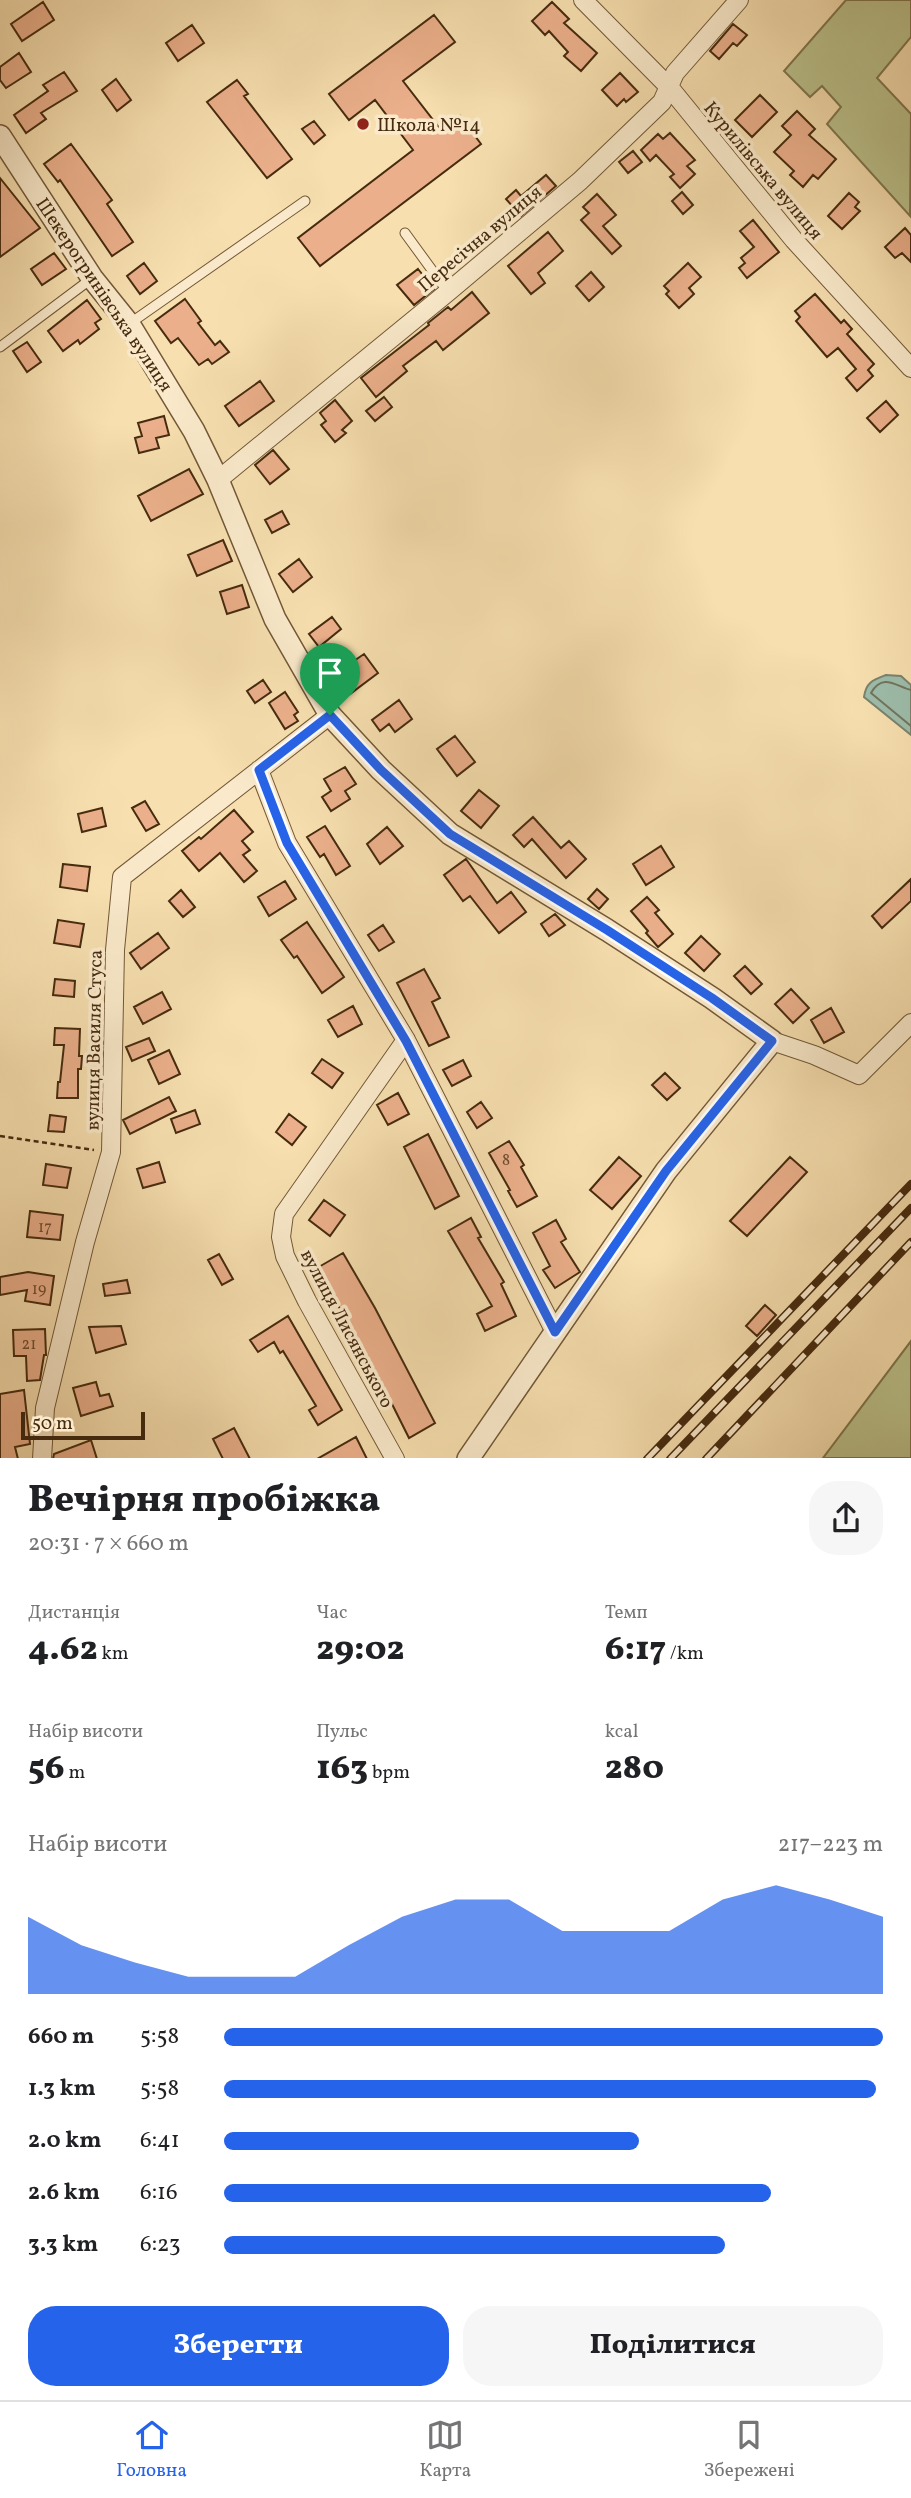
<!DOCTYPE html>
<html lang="uk">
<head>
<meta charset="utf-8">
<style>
	:root { --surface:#fff; --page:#f6f6f6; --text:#202124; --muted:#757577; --line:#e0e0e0; --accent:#2563eb }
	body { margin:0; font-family:Vollkorn,serif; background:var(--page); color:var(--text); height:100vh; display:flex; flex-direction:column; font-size:26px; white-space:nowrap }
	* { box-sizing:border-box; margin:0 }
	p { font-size:23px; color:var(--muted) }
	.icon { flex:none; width:38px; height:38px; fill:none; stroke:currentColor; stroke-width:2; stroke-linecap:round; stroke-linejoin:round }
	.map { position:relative; height:1458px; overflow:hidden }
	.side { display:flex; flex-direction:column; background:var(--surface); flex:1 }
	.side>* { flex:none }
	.scale { position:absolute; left:21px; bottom:18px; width:124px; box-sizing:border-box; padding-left:7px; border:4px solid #462b0f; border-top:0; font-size:19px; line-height:24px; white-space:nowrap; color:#462b0f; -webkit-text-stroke:5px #faeacb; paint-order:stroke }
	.pin { position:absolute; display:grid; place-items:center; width:60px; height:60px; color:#fff; margin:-72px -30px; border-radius:50% 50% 50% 0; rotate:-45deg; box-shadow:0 0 7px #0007 }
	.pin .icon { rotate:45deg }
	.round { display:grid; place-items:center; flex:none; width:74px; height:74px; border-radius:28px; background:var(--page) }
	.overview { display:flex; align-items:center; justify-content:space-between; height:119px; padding:0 28px }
	h1 { font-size:38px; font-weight:800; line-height:52px }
	.figures { display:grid; grid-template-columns:repeat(3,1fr); gap:10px; height:119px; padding:7px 28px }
	.figures div { display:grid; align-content:center }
	.figures b { font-size:35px; font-weight:800 }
	.figures small { font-size:19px; font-weight:400 }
	.figures p { font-size:19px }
	.chart { height:196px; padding:14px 28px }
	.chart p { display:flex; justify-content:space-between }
	.chart svg { width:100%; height:126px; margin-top:7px; fill:var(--accent); opacity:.7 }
	.primary-button { display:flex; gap:14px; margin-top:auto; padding:14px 28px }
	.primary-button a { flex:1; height:80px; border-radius:28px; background:var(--accent); color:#fff; font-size:28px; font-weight:800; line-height:80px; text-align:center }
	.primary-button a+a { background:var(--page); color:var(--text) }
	ul { padding:0 28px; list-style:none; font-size:23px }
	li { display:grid; grid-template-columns:112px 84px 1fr; align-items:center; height:52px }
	li i { height:18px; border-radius:9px; background:var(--accent) }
	.tab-bar { display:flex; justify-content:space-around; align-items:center; height:98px; border-top:2px solid var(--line); background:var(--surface); font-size:19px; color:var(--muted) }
	.tab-bar a { display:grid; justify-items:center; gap:4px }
	.tab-bar .active { color:var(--accent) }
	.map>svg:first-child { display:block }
</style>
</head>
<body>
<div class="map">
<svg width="911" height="1459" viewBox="0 0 911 1459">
	<rect width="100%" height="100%" fill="#f7dfaf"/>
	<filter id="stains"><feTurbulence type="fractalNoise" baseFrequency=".00286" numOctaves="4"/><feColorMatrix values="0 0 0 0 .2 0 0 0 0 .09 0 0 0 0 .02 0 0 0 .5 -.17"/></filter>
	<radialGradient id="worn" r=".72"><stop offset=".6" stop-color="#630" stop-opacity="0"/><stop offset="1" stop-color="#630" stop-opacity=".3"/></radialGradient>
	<path fill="#bbc28c" stroke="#80764e" stroke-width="2" d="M846,0H911V37L877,78L911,114L910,216L827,124L841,107L822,86L810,97L784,71Z
		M911,1341V1458H823Z"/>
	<path fill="#9dbdab" stroke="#7a836d" stroke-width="2" d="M886,675L901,676L911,685V735L864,697C866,682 873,680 886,675Z"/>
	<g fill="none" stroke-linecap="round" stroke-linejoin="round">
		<path stroke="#72745d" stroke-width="2" d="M911,690C897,687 883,672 871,693L911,726"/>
	</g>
	<path fill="#ebb08b" stroke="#462b0f" stroke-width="2" d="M43,2L54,20L22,41L11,24Z
		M552,2L569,19L564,23L597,53L581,71L564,56L568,52L549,31L545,35L532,21Z
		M434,15L455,42L403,81L441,130L460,116L481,144L320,266L298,238L413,150L375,100L349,120L329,94Z
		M733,24L747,35L737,46L733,43L719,59L710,51Z
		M192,25L204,43L178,61L166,43Z
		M19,53L31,72L6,88L0,80V67Z
		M64,72L77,91L41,113L46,119L26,133L14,115L48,91L43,85Z
		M620,73L638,92L626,102L624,99L617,106L602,90Z
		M116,79L131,100L117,111L102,90Z
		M237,80L248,94L244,96L292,159L267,178L207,102Z
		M760,95L777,112L752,137L735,120Z
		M797,111L815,129L809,135L836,159L818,179L813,175L803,187L790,175L794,171L774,152L791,135L782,126Z
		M314,121L325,135L314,144L302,129Z
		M670,133L695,160L687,166L695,174L680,188L670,177L674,174L656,155L650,161L641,150L658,134L663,139Z
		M71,144L112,200L107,204L133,242L112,256L60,180L58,182L44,164Z
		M633,151L642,162L628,173L619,162Z
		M546,175L556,186L521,216L506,199L516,190L521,196Z
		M0,178L40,228L0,257Z
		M682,192L693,205L683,214L672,201Z
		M849,193L859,202L855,207L860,211L842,229L828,216Z
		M597,194L616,215L603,226L621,246L612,254L581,220L589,213L583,207Z
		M753,220L779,252L747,278L739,268L745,263L741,258L754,247L740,231Z
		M905,228L911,235V262L902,253L895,258L885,247Z
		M548,232L563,251L538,273L545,283L531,294L508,266Z
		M54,253L66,269L42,285L31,269Z
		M144,263L157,281L140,294L127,276Z
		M688,263L701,277L689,288L694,294L679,308L666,294L669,291L664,286Z
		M418,269L434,289L414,305L397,285Z
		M591,272L604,287L589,301L576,286Z
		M472,292L489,313L443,350L436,341L403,366L407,371L376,397L361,378L429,325L428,323L448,307L451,310Z
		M815,294L841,323L844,320L852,329L847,334L874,364L868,370L873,376L857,391L846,378L856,369L838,348L827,357L796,321L800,317L795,311Z
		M185,299L201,321L198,323L215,345L220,341L229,352L212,364L208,359L199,365L178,338L171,343L155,321Z
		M87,300L101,319L95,323L99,329L80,344L78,340L63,351L48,331Z
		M27,342L41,362L27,372L13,351Z
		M260,381L274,401L239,426L225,406Z
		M384,397L392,407L375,421L366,411Z
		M335,400L352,421L342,430L346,433L335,442L321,425L326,421L320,413Z
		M886,401L898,415L880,432L867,418Z
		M164,416L169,435L156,438L159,448L139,453L135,438L142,436L138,423Z
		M273,450L289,469L270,484L255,465Z
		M189,469L203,494L151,521L138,496Z
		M282,511L289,524L272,533L265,520Z
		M223,540L232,561L197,576L188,555Z
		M299,559L312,577L293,592L279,574Z
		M242,585L249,607L227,614L220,592Z
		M332,617L341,629L319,647L309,634Z
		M364,654L378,673L350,694L335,674Z
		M263,680L271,692L255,703L247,691Z
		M285,692L298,712L294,715L298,721L285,729L269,703Z
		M399,700L412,719L395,732L389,724L380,731L372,720Z
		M455,736L475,762L457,776L437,749Z
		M345,767L356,784L345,791L350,799L331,811L322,797L331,791L324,779Z
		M479,790L499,806L481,828L461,811Z
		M145,801L159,824L146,831L132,808Z
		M102,808L106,826L82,832L78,814Z
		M234,810L253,832L242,841L250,850L243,855L257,871L244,882L220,853L199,871L182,851L199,837L201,839Z
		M533,817L561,848L569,841L586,859L566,878L532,839L524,847L513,835Z
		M325,826L350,866L336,875L324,854L320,857L307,837Z
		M387,827L403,846L380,864L367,844Z
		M661,846L674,867L646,885L633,864Z
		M466,859L497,903L511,892L526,912L499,933L470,896L463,901L444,875Z
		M63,864L90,867L87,891L60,887Z
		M911,879V901L882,928L872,916Z
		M285,881L296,899L269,916L258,897Z
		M597,889L608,899L599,909L588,899Z
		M181,890L195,907L183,917L169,901Z
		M647,897L659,910L655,913L673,934L658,947L646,933L648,931L631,911Z
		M555,914L565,925L549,936L541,924Z
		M58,920L84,924L80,947L54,943Z
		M307,922L344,977L322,993L297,956L294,958L281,940Z
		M383,925L394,942L379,951L368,935Z
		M158,933L169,948L141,969L130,953Z
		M701,936L720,954L704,971L685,953Z
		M745,966L762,984L751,994L734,976Z
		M424,969L440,998L432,1002L449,1037L429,1046L397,983Z
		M55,979L75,981L74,997L53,995Z
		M791,989L809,1008L793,1023L775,1004Z
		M162,992L171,1009L143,1024L134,1007Z
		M353,1006L362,1024L338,1037L328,1020Z
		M831,1008L844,1032L824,1043L811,1020Z
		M55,1028L80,1029L79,1056H82L81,1069H78V1098H57L58,1082H60L64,1045H54Z
		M149,1038L155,1051L132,1061L126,1047Z
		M169,1050L180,1074L159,1084L148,1060Z
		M322,1059L343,1073L332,1088L312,1073Z
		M463,1060L471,1076L452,1086L443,1070Z
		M665,1073L680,1088L667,1100L652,1085Z
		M398,1093L409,1114L388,1125L377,1105Z
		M169,1097L176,1111L130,1134L123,1120Z
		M481,1102L492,1118L477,1128L467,1112Z
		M195,1110L200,1124L176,1133L171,1119Z
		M289,1114L306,1127L292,1145L276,1132Z
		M50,1115L66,1117L64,1132L48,1131Z
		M428,1134L459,1196L435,1209L404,1147Z
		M509,1141L524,1165L521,1167L537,1196L517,1207L508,1191L510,1190L489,1153Z
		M619,1157L641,1176L612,1209L590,1190Z
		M790,1157L807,1172L747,1236L730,1221Z
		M159,1162L165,1182L143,1188L137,1169Z
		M46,1164L71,1168L67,1188L43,1185Z
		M324,1200L345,1215L330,1236L309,1220Z
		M30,1211L63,1215L60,1240L27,1237Z
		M471,1218L481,1237L478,1238L504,1282L501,1284L516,1316L485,1331L477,1314L492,1306L448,1231Z
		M556,1220L566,1239L561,1242L580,1272L555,1288L543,1270L550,1266L533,1233Z
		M343,1253L375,1308L435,1423L409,1438L380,1380L317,1268Z
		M219,1254L233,1279L222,1285L208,1260Z
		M28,1272L54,1276L50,1305L25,1301L27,1290L0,1295V1277Z
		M127,1280L130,1293L105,1296L103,1284Z
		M765,1305L776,1315L757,1336L746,1326Z
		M288,1316L342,1410L318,1425L309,1410L316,1406L283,1351L280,1353L274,1342L258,1352L250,1340Z
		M121,1326L126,1344L96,1353L89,1327Z
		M45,1329L46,1355H44L40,1380L27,1381L26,1356H14L13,1330Z
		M96,1382L100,1396L109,1394L113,1406L81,1416L73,1388Z
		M24,1390L30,1444L15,1447L18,1459H0V1394Z
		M234,1428L250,1459H223L213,1439Z
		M356,1437L367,1459H317Z
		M91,1440L97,1459H53L54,1454Z"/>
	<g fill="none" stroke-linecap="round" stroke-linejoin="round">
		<defs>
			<path id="service" d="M405,233L448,292
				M129,324L305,201
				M0,347L91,279"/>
			<path id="minor" d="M583,0L670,88L794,240L911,368
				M218,480L448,292L580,181L662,102L675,73L739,0
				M259,770L287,843L406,1040L555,1332
				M772,1041L814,1055L859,1075L911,1023
				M42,1459L45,1408L85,1242L111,1152L115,950L122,877L330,715
				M395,1459L307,1301L285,1256L281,1237L284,1214L406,1040"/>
			<path id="tertiary" d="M0,136L92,278L129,324L194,431L218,480L275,619L330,715L381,770L450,834L607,930L712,998L772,1041L666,1171L468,1459"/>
		</defs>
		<use href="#service" stroke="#725837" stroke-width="11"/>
		<use href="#minor" stroke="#725837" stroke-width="20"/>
		<use href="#tertiary" stroke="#725837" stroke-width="24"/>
		<path stroke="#462b0f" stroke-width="2.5" stroke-dasharray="5 3.5" stroke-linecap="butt" d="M0,1136L94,1150"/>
		<use href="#service" stroke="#faeacb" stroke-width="9"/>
		<use href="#minor" stroke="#faeacb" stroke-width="18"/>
		<use href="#tertiary" stroke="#faeacb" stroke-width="21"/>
		<defs>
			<path id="rail" d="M647,1459L911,1184
				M670,1459L911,1208
				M706,1459L911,1242"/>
		</defs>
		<use href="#rail" stroke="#462b0f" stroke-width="8"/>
		<use href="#rail" stroke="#faeacb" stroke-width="5" stroke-dasharray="16" stroke-linecap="butt"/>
	</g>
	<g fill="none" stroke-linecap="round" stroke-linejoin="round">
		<defs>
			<path id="route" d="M330,715L381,770L450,834L607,930L712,998L772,1041L666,1171L555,1332L406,1041L287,843L259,770Z"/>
		</defs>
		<use href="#route" stroke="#fff" stroke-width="14"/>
		<use href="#route" stroke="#2563eb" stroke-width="9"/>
	</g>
	<circle fill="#8f2418" stroke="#faeacb" stroke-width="2.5" cx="363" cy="124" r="7"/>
	<g text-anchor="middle" stroke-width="7" stroke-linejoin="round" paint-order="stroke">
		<g font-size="16" fill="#6f4c2e">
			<text x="506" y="1165">8</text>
			<text x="45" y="1232">17</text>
			<text x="39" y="1294">19</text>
			<text x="29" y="1349">21</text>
		</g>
		<g font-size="19" fill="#462b0f" stroke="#faeacb" text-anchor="start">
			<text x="377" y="131">Школа №14</text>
		</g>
		<g font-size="19" fill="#462b0f" stroke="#faeacb">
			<text transform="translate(764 170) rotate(50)" y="7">Курилівська вулиця</text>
			<text transform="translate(479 238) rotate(-40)" y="7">Пересічна вулиця</text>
			<text transform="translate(105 294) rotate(56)" y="7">Шекерогринівська вулиця</text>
			<text transform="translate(93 1040) rotate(-89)" y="7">вулиця Василя Стуса</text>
			<text transform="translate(348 1328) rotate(62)" y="7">вулиця Лисянського</text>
		</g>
	</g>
	<rect width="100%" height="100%" filter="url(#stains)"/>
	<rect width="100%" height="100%" fill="url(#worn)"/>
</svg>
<div class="scale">50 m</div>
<div class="pin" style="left:330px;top:715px;background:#1e9e55"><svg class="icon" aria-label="arrive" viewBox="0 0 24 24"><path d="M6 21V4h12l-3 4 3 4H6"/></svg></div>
</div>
<section class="side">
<div class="overview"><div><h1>Вечірня пробіжка</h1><p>20:31 · 7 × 660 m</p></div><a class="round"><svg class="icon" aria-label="share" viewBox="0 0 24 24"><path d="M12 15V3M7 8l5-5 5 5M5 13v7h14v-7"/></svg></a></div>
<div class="figures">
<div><p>Дистанція</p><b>4.62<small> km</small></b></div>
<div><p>Час</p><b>29:02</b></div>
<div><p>Темп</p><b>6:17<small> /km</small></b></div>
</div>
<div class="figures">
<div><p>Набір висоти</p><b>56<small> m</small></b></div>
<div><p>Пульс</p><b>163<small> bpm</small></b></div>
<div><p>kcal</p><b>280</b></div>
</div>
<div class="chart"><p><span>Набір висоти</span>217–223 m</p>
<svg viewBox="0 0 160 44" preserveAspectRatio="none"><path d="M0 44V17L10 27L20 33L30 38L40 38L50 38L60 27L70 17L80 11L90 11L100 22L110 22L120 22L130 11L140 6L150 11L160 17V44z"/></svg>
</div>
<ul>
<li><b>660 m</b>5:58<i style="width:100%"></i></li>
<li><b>1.3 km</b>5:58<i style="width:99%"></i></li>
<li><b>2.0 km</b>6:41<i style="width:63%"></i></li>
<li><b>2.6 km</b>6:16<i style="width:83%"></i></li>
<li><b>3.3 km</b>6:23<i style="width:76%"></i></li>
</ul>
<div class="primary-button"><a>Зберегти</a><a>Поділитися</a></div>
</section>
<nav class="tab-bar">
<a class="active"><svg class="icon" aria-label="home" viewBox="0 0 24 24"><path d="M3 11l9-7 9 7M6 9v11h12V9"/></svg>Головна</a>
<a><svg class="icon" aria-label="map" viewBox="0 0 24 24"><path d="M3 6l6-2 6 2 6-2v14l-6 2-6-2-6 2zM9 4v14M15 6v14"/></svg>Карта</a>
<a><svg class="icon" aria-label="saved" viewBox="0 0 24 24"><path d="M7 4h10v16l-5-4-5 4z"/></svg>Збережені</a>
</nav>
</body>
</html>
